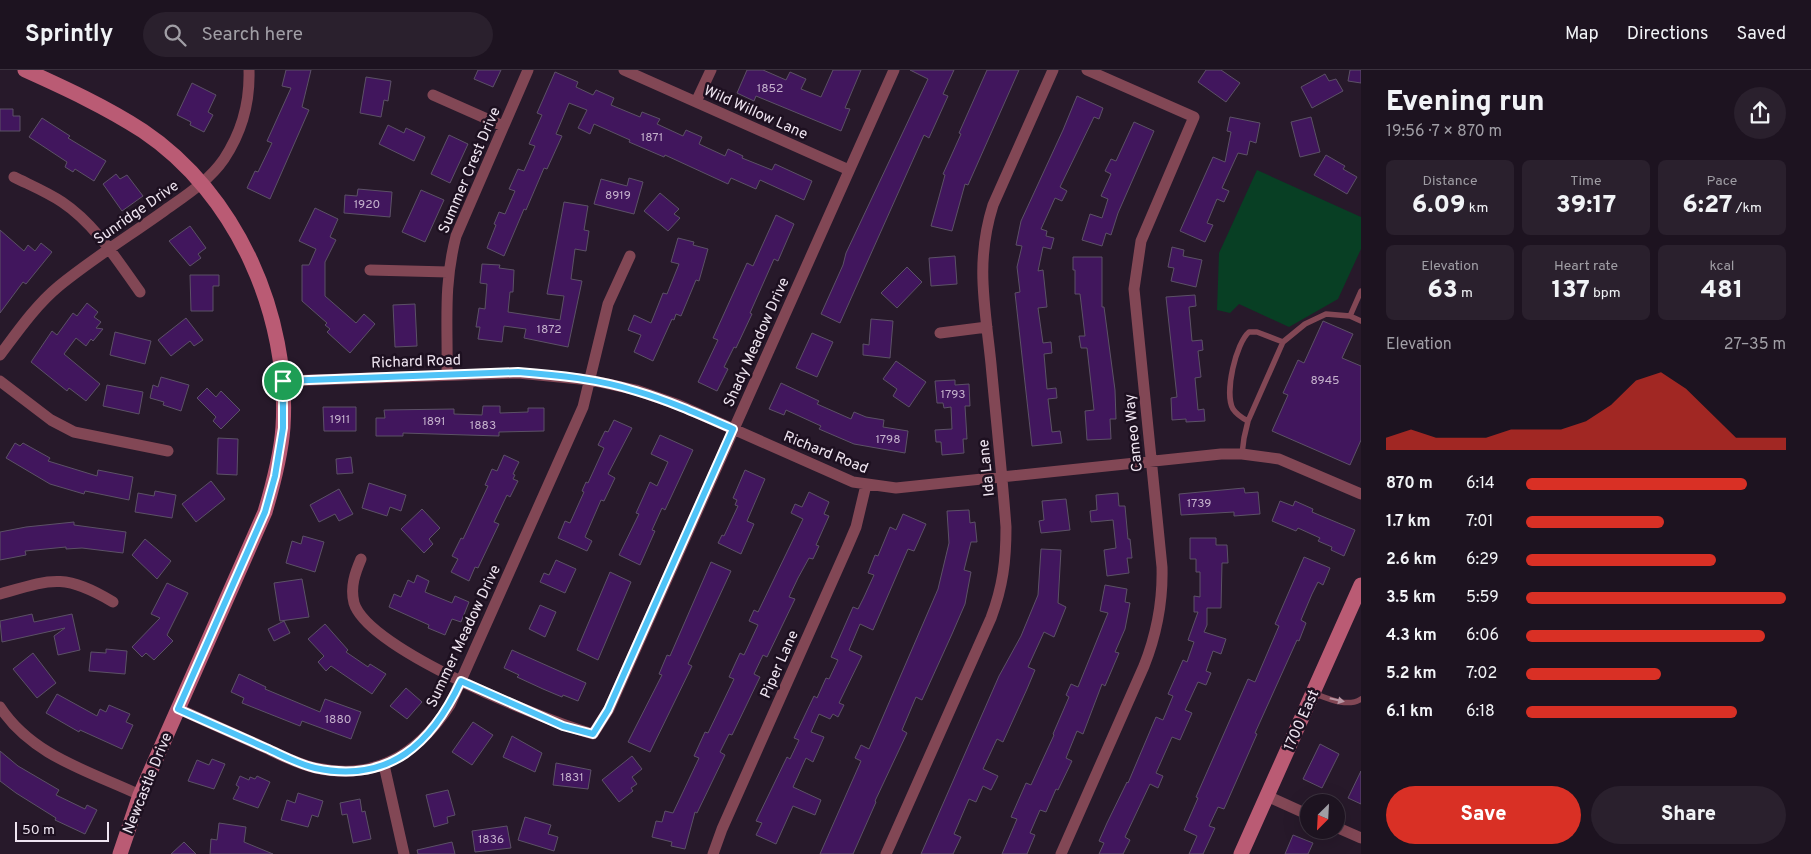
<!DOCTYPE html>
<html lang="en">
<head>
<meta charset="utf-8">
<style>
	:root { --surface:#1d1320; --page:#2a202d; --text:#f1f3f6; --muted:#a09ea5; --line:#3b323e; --accent:#d93025 }
	body { margin:0; font-family:Overpass,sans-serif; background:var(--page); color:var(--text); height:100vh; display:flex; flex-direction:column; font-size:19px; white-space:nowrap }
	* { box-sizing:border-box; margin:0 }
	p { font-size:16px; color:var(--muted) }
	.icon { flex:none; width:28px; height:28px; fill:none; stroke:currentColor; stroke-width:2; stroke-linecap:round; stroke-linejoin:round }
	.map { position:relative; flex:1; overflow:hidden }
	.details { display:flex; flex-direction:column; background:var(--surface); width:450px }
	.details>* { flex:none }
	.needle { width:32px; rotate:204deg }
	.fabs { position:absolute; left:1300px; top:724px; display:grid; gap:10px }
	.fabs a { display:grid; place-items:center; width:45px; height:45px; border-radius:50%; background:var(--surface); box-shadow:0 5px 20px #0002,0 0 0 1px var(--line); font-size:25px }
	.scale { position:absolute; left:15px; bottom:12px; width:94px; box-sizing:border-box; padding-left:5px; border:2px solid #efe5f1; border-top:0; font-size:14px; line-height:18px; white-space:nowrap; color:#efe5f1; -webkit-text-stroke:4px #1d1020; paint-order:stroke }
	.pin { position:absolute; display:grid; place-items:center; width:42px; height:42px; color:#fff; margin:-21px; border:2px solid #fff; border-radius:50%; box-shadow:0 1px 5px #0007 }
	.round { display:grid; place-items:center; flex:none; width:52px; height:52px; border-radius:26px; background:var(--page) }
	.overview { display:flex; align-items:center; justify-content:space-between; height:85px; padding:0 25px }
	h1 { font-size:28px; font-weight:800; line-height:38px }
	.metrics { display:grid; grid-template-columns:repeat(3,1fr); gap:8px; height:85px; padding:5px 25px }
	.metrics div { display:grid; align-content:center; border-radius:8px; background:var(--page); text-align:center }
	.metrics b { font-size:25px; font-weight:800 }
	.metrics small { font-size:14px; font-weight:400 }
	.metrics p { font-size:14px }
	.chart { height:140px; padding:10px 25px }
	.chart p { display:flex; justify-content:space-between }
	.chart svg { width:100%; height:90px; margin-top:5px; fill:var(--accent); opacity:.7 }
	.button { display:flex; gap:10px; margin-top:auto; padding:10px 25px }
	.button a { flex:1; height:58px; border-radius:30px; background:var(--accent); color:#fff; font-size:20px; font-weight:800; line-height:58px; text-align:center }
	.button a+a { background:var(--page); color:var(--text) }
	ul { padding:0 25px; list-style:none; font-size:16px }
	li { display:grid; grid-template-columns:80px 60px 1fr; align-items:center; height:38px }
	li i { height:12px; border-radius:6px; background:var(--accent) }
	header { display:flex; align-items:center; gap:30px; box-sizing:border-box; height:70px; padding:0 25px; background:var(--surface); border-bottom:1px solid var(--line) }
	header strong { font-size:24px }
	nav { display:flex; gap:28px; margin-inline-start:auto; font-size:18px }
	.search { width:350px; height:45px; background:var(--page); display:flex; align-items:center; gap:12px; box-sizing:border-box; padding:0 18px; border-radius:28px; color:var(--muted); font-size:19px }
	main { display:flex; flex:1; min-height:0 }
	.map>svg:first-child { display:block }
</style>
</head>
<body>
<header>
<strong>Sprintly</strong>
<div class="search"><svg class="icon" aria-label="search" viewBox="0 0 24 24"><circle cx="10" cy="10" r="6"/><path d="M15 15l6 6"/></svg>Search here</div>
<nav><a>Map</a><a>Directions</a><a>Saved</a></nav>
</header>
<main>
<div class="map">
<svg width="1361" height="784" viewBox="0 0 1361 784">
	<rect width="100%" height="100%" fill="#27192a"/>
	<path fill="#083f24" d="M1257,100L1361,147V179L1338,229L1289,257L1239,234L1230,243L1217,240L1219,183Z"/>
	<path fill="#41165d" stroke="#5c5166" d="M286,0H311L302,37L309,40L270,129L247,118L255,101L258,102L272,73L267,71L291,18L282,16Z
		M478,0H501L493,17L474,9Z
		M747,0H763L786,10L790,2L806,9L801,19L821,27L833,0H861L845,38L850,39L841,61L756,26L754,31L737,23Z
		M910,0H954L943,24L948,26L929,68L924,65L840,253L821,244L843,195L846,183L928,9Z
		M987,0H1019L968,115L965,114L952,161L931,156L945,105L943,104L961,64L959,63Z
		M1206,0H1221L1240,13L1226,32L1198,12Z
		M1350,0H1361V13L1348,11Z
		M555,2L578,12L576,17L593,25L596,20L614,28L611,35L640,47L642,42L660,49L657,54L683,66L686,60L702,67L699,74L725,86L728,79L743,86L742,88L772,100L775,94L812,111L804,130L760,110L756,119L731,108L728,114L665,85L664,87L629,72L630,70L594,54L590,64L578,58L587,40L569,33L556,64L562,66L547,99L544,98L526,140L524,139L504,186L487,178L496,155L494,154L499,142L505,144L515,121L509,119L518,99L524,101L535,76L529,74L542,45L537,43Z
		M1325,4L1329,11L1336,9L1343,21L1312,38L1301,17Z
		M366,7L391,11L388,31L384,30L381,47L360,43Z
		M192,13L216,25L208,42L213,45L204,62L190,55L191,52L177,45Z
		M1077,26L1103,38L1099,49L1094,47L1060,117L1067,121L1062,131L1055,128L1041,159L1047,161L1046,166L1054,168L1051,179L1043,177L1038,201L1043,200L1047,237L1038,238L1043,273L1051,272L1052,283L1044,284L1047,319L1056,318L1057,328L1048,329L1052,362L1060,361L1062,373L1032,376L1015,223L1020,222L1017,197L1022,176L1016,175L1021,151L1063,60Z
		M0,39H13V46H20V61H0Z
		M1230,47L1260,53L1256,73L1250,71L1247,85L1238,83L1222,118L1229,121L1224,132L1217,129L1207,153L1213,155L1205,172L1180,161L1213,87L1225,92L1231,62L1227,61Z
		M1311,47L1320,82L1300,87L1291,52Z
		M42,48L70,66L68,68L106,91L94,111L75,99L73,102L65,97L67,92L29,67Z
		M1134,52L1154,61L1118,143L1111,165L1106,163L1102,176L1082,170L1090,144L1102,148L1108,129L1101,126L1111,104L1105,101L1111,89L1116,91Z
		M388,55L404,63L406,58L425,67L414,91L379,74Z
		M449,65L468,74L450,113L431,104Z
		M1326,85L1345,96L1343,99L1357,107L1347,124L1314,105Z
		M116,104L120,109L127,105L143,126L122,141L103,114Z
		M629,108L643,112L634,144L594,134L601,109L627,116Z
		M358,119L392,122L390,147L344,143L345,125L357,126Z
		M421,120L444,130L425,172L402,162Z
		M660,123L679,139L674,144L680,148L668,161L644,141Z
		M564,132L588,136L584,160L589,161L586,181L575,179L571,209L582,211L568,277L524,268L526,259L504,256L502,272L478,269L480,257H476L479,238L485,239L487,214L480,213L482,194L500,195L499,198L514,200L513,222H510L508,242L560,250L564,226L547,224Z
		M315,138L338,149L330,167L336,170L325,192V226L356,253L364,244L375,254L350,283L327,262L330,259L325,255L327,253L302,231V195H309L316,179L299,171Z
		M776,145L794,154L778,191L774,189L750,243L752,244L736,278L734,277L724,297L728,299L717,321L698,312L718,270L713,268L747,193L753,196Z
		M190,156L206,178L198,184L201,188L190,196L169,171Z
		M0,160L24,181L28,175L35,181L41,173L52,182L26,214L23,212L0,243Z
		M678,168L694,172L693,175L708,179L699,211L696,210L681,246L676,244L674,250L672,249L653,291L634,282L641,265L628,260L634,245L651,253L663,223L667,224L679,194L671,192Z
		M1172,177L1184,180L1183,186L1202,190L1196,217L1171,211L1174,198L1168,197Z
		M955,186L957,214L931,216L929,188Z
		M1073,187H1102V237H1104L1115,320L1116,349H1110L1111,369L1087,370L1085,341L1094,340L1087,278H1081L1079,266H1085L1080,224H1075V200H1073Z
		M907,197L922,212L897,238L881,223Z
		M190,205H219V216H213V241H191Z
		M1195,225L1196,236L1189,237L1192,271L1202,270L1203,280L1198,281L1201,307L1195,308L1198,340L1204,339L1205,351L1186,352V349L1172,350L1171,328L1177,327L1166,227Z
		M87,233L98,242L94,247L101,252L96,258L103,259L93,271L91,269L86,276L76,268L64,284L100,314L86,331L69,318L67,321L31,292L52,261L57,265L73,243L77,246Z
		M415,234L417,276L395,277L393,235Z
		M186,248L203,270L194,276L190,271L171,286L158,270Z
		M871,249L893,251L890,288L863,285V274L869,275Z
		M1323,251L1353,264L1342,288L1361,296V370L1350,395L1272,361L1288,325L1283,323L1298,290L1304,293Z
		M115,262L151,271L145,294L110,285Z
		M812,263L833,272L817,307L796,298Z
		M896,291L926,312L909,337L893,326L897,319L883,309Z
		M161,307L189,315L181,341L163,335L164,332L150,328L153,315L158,317Z
		M955,310V315L969,314L970,336H965L967,369H963L964,383L942,385L941,372H936L935,360L952,359L951,337L944,338L943,333H937L935,311Z
		M781,313L819,331L817,334L851,349L854,342L866,347L884,350L883,357L908,361L905,383L854,374L819,359L821,356L786,340L784,345L769,339Z
		M107,315L143,322L139,344L103,336Z
		M207,318L216,327L221,321L240,340L221,359L213,351L216,347L197,328Z
		M483,336H500V343L528,342V338H544V361L499,362V366L403,363V366H376V348H385L384,340L454,339V344L482,345Z
		M323,337H356V361H324Z
		M614,350L632,358L608,404L615,408L604,431L601,430L585,467L592,471L587,481L558,468L565,451L570,453L584,422L582,421L586,412L588,413L604,378L598,375L605,361L608,362Z
		M660,365L693,380L665,440L662,438L652,460L655,461L640,495L619,485L639,444L636,443L650,412L657,416L668,392L651,384Z
		M218,368L238,369L237,405L217,404Z
		M15,373L20,376L23,373L50,388L48,391L97,406L98,400L133,407L129,430L85,421L84,424L50,414L6,388Z
		M504,385L519,392L513,404L515,405L513,409L518,411L510,427L507,425L494,452L499,454L478,498L475,497L469,511L451,502L458,489L452,486L461,468L463,469L488,416L485,415L492,399L497,401Z
		M351,387L353,403L337,404L336,389Z
		M745,400L765,409L747,451L754,454L741,484L718,473L722,465L724,466L738,436L735,435L737,430L733,428Z
		M211,411L225,429L196,452L182,434Z
		M369,413L406,425L401,441L390,437L387,446L362,438Z
		M1244,418L1245,423L1258,422L1260,444L1234,446V442L1181,445L1179,424Z
		M339,419L353,444L339,451L335,444L319,452L310,435Z
		M155,421L176,425L172,448L135,442L138,423L154,426Z
		M809,422L829,432L824,444L829,446L816,475L819,476L813,489L809,488L798,508L789,527L795,529L767,587L763,585L754,604L760,607L732,665L729,664L720,682L725,685L697,743L695,742L685,779L671,776L672,772L652,767L656,751L662,752L665,741L673,743L699,688L694,686L705,662L708,663L734,609L729,607L740,583L744,585L758,555L749,551L754,540L758,542L803,449L791,443L795,434L802,437Z
		M1118,423L1119,436H1125L1128,469H1130L1132,488H1127L1129,503L1107,506L1104,480L1116,478L1113,450L1091,452L1090,441L1097,440L1096,425Z
		M1066,429L1070,460L1041,463L1039,451L1044,450L1042,431Z
		M1280,431L1293,436L1295,431L1313,439L1312,442L1355,460L1344,486L1331,480L1332,477L1318,471L1320,468L1298,458L1296,461L1272,451Z
		M422,439L440,458L429,469L433,474L424,483L401,459Z
		M969,440L970,453L975,452L977,472H971L964,500L971,502L965,534L952,564L922,630L916,627L902,660L907,663L875,731L876,732L853,784H820L861,691L855,688L861,675L869,679L938,519L949,473L947,441Z
		M903,444L926,454L914,481L908,479L873,560L860,554L849,580L862,586L839,633L844,635L838,647L833,644L830,649L819,644L811,662L824,667L813,692L806,688L793,717L821,730L815,745L793,736L776,774L756,765L762,753L756,751L787,687L790,689L799,670L794,668L814,626L817,628L826,608L829,609L838,590L831,587L853,537L858,539L864,527L874,505L868,503L875,485L878,486L890,457L896,460Z
		M74,452V455L126,462L123,483L82,478L66,479V477L25,481L26,485L0,490V462L26,457Z
		M303,466L324,472L315,502L286,493L292,471L301,474Z
		M1190,468H1216V475H1227L1228,493H1222L1221,538H1207V555L1204,562L1226,569L1221,584L1213,581L1206,601L1211,603L1206,615L1198,612L1185,640L1192,643L1180,670L1172,667L1156,703L1163,706L1158,718L1150,714L1125,767L1130,770L1123,784H1099L1104,773L1099,771L1107,753L1127,712L1128,713L1156,647L1163,650L1173,626L1168,624L1183,590L1187,592L1194,572L1188,570L1198,542H1194V526L1200,527V502H1196V489H1190Z
		M145,469L171,491L157,509L132,485Z
		M1041,479L1061,480L1058,533L1066,537L1054,567L1044,562L1028,597L1035,600L1027,619L1003,672L997,669L983,699L998,706L991,720L983,716L976,732L969,729L954,764L961,767L953,784H921L999,606L1021,566L1038,525Z
		M1304,487L1330,498L1323,515L1318,512L1312,524L1301,550L1306,553L1299,571L1297,570L1255,663L1257,664L1224,739L1218,737L1209,756L1215,758L1203,784H1189L1197,766L1184,760L1198,728L1196,727L1248,609L1255,612L1279,556L1275,554Z
		M556,490L576,499L565,523L540,512L544,503L549,505Z
		M711,492L731,501L688,594L692,596L650,682L628,672L662,605L659,604L667,585L670,586Z
		M610,502L631,512L598,590L577,580Z
		M417,505L429,511L425,522L452,533L455,526L469,532L461,552L452,549L445,565L428,558L429,555L389,537L394,524L401,527L408,510L414,513Z
		M302,509L309,547L280,551L274,513Z
		M167,513L188,523L167,565L173,571L154,590L146,583L142,587L132,577L160,548L151,544Z
		M1105,515L1127,519L1125,532L1130,533L1125,559L1115,582L1119,583L1105,616L1102,614L1083,664L1077,661L1066,688L1072,691L1058,720L1056,719L1046,742L1040,740L1030,763L1035,765L1027,784H1002L1017,749L1011,747L1026,713L1031,715L1054,665L1053,664L1069,627L1066,625L1071,614L1078,617L1108,543L1100,541Z
		M540,535L556,542L545,567L529,559Z
		M32,544L34,552L72,544L80,580L58,585L54,566L65,558L2,572L0,551Z
		M284,551L290,563L274,571L268,559Z
		M325,554L348,580L346,582L368,597L370,594L386,604L372,624L331,596L326,601L318,592L324,586L308,569Z
		M106,579L127,581L125,604L89,601L91,582L106,583Z
		M512,580L586,613L578,631L563,625L562,627L543,619L517,607L519,605L504,598Z
		M33,583L56,613L37,628L13,599Z
		M239,604L266,617L265,619L320,642L325,629L361,642L351,669L302,651L300,656L242,633L244,628L231,622Z
		M406,618L422,632L407,649L390,636Z
		M57,624L97,646L100,639L106,642L109,635L130,644L126,652L133,655L122,679L80,660L79,662L46,643Z
		M473,652L493,665L472,695L452,682Z
		M512,666L542,683L535,702L503,687Z
		M1320,674L1339,684L1322,718L1303,709Z
		M0,681L18,696L59,720L56,725L85,739L87,735L97,740L85,764L55,750L56,748L16,723L0,711Z
		M632,686L642,699L632,707L637,714L631,718L633,721L619,732L602,710Z
		M212,689L225,694L214,719L188,711L197,690L209,695Z
		M556,693L591,700L588,719L553,715Z
		M1361,701V734L1348,728Z
		M240,706L249,710L250,707L255,709L257,706L270,712L258,738L233,729L239,717L236,715Z
		M448,720L455,745L447,747L448,753L434,757L426,725Z
		M298,723L323,731L318,747L312,745L308,757L281,750L287,730L295,733Z
		M360,729L362,742L365,741L371,769L353,773L347,744L342,745L340,733Z
		M525,747L551,755L548,764L558,767L554,781L518,770Z
		M219,753L246,757L244,772L273,784H210L211,769L217,770Z
		M507,756L511,778L475,782L472,761Z
		M1293,765L1313,773L1308,784H1285Z
		M184,772L196,784H171Z
		M452,772L455,784H418L417,780Z"/>
	<g fill="none" stroke-linecap="round" stroke-linejoin="round">
		<path stroke="#824755" stroke-width="5.5" d="M1350,246L1361,251
			M1283,272L1257,262H1249C1236,273 1224,323 1233,339C1237,345 1242,348 1248,351L1283,272L1305,254L1326,244L1350,246L1361,221
			M1242,384L1244,368L1248,351
			M1313,623C1327,628 1347,638 1361,629"/>
		<path stroke="#824755" stroke-width="11" d="M624,0L849,100
			M433,25L503,56
			M696,32L711,0
			M14,107C30,115 47,122 62,132C95,154 117,190 140,222
			M370,200L448,202
			M940,263L987,257
			M0,285C18,261 36,235 59,216C92,189 129,166 164,141C185,126 209,111 224,89C242,62 250,32 249,0
			M447,304C448,253 443,217 456,166L528,0
			M0,311L51,350L74,362L168,381
			M283,311L518,303L590,310L636,320L679,335L853,412L896,418L1221,384H1242L1279,389L1361,424
			M361,489C355,503 350,517 354,533C368,580 546,651 593,664L609,639L894,0
			M0,524C52,509 64,503 113,532
			M0,637C32,686 89,701 140,725
			M179,639C205,651 232,663 259,675C277,683 296,694 316,698C376,711 418,684 450,635L583,337L608,234L630,186
			M384,695L404,784
			M1267,726L1309,745
			M1336,757L1361,768
			M713,784L722,759L847,478L856,457L866,415
			M886,784L991,548C1003,516 1006,491 1006,457C1002,403 996,348 991,294C985,236 975,192 993,135L1053,0
			M1061,784L1144,596C1157,563 1163,533 1162,497L1134,219L1141,171L1194,47L1087,0"/>
		<path stroke="#ba5b74" stroke-width="15" d="M25,0C65,18 106,37 143,61C237,124 290,246 283,357C281,386 273,415 265,442L140,725L120,784
			M1241,784L1361,515"/>
	</g>
	<defs><path id="oneway-solid" d="M-6-.8H1V-3.2L6.5 0L1 3.2V.8H-6Z" transform="scale(1.25)"/></defs>
	<use fill="#b896a3" href="#oneway-solid" transform="translate(1337 630) rotate(13)"/>
	<g fill="none" stroke-linecap="round" stroke-linejoin="round">
		<defs>
			<path id="route" d="M518,302C558,305 598,309 636,321C670,331 701,345 733,359L608,640L593,664L563,656L461,611C432,673 390,714 315,698C298,694 282,685 266,678C237,665 208,652 178,639L265,442L275,406L283,358V311Z"/>
		</defs>
		<use href="#route" stroke="#fff" stroke-width="10"/>
		<use href="#route" stroke="#4fc3f7" stroke-width="6"/>
	</g>
	<g text-anchor="middle" stroke-width="5" stroke-linejoin="round" paint-order="stroke">
		<g font-size="12" fill="#c4b1cc">
			<text x="770" y="22">1852</text>
			<text x="652" y="71">1871</text>
			<text x="618" y="129">8919</text>
			<text x="367" y="138">1920</text>
			<text x="549" y="263">1872</text>
			<text x="1325" y="314">8945</text>
			<text x="953" y="328">1793</text>
			<text x="340" y="353">1911</text>
			<text x="434" y="355">1891</text>
			<text x="483" y="359">1883</text>
			<text x="888" y="373">1798</text>
			<text x="1199" y="437">1739</text>
			<text x="338" y="653">1880</text>
			<text x="572" y="711">1831</text>
			<text x="491" y="773">1836</text>
		</g>
		<g font-size="15" fill="#efe5f1" stroke="#1d1020">
			<text transform="translate(756 42) rotate(24)" y="5">Wild Willow Lane</text>
			<text transform="translate(469 100) rotate(-67)" y="5">Summer Crest Drive</text>
			<text transform="translate(136 142) rotate(-35)" y="5">Sunridge Drive</text>
			<text transform="translate(756 272) rotate(-66)" y="5">Shady Meadow Drive</text>
			<text transform="translate(416 291) rotate(-2)" y="5">Richard Road</text>
			<text transform="translate(1133 363) rotate(-96)" y="5">Cameo Way</text>
			<text transform="translate(826 382) rotate(22)" y="5">Richard Road</text>
			<text transform="translate(986 398) rotate(-96)" y="5">Ida Lane</text>
			<text transform="translate(463 566) rotate(-65)" y="5">Summer Meadow Drive</text>
			<text transform="translate(779 594) rotate(-66)" y="5">Piper Lane</text>
			<text transform="translate(1301 650) rotate(-66)" y="5">1700 East</text>
			<text transform="translate(147 713) rotate(-68)" y="5">Newcastle Drive</text>
		</g>
	</g>
</svg>
<div class="fabs">
<a><svg class="needle" viewBox="-14 -14 28 28"><path d="M0-13l5 13h-10z" fill="#e53935"/><path d="M0 13l5-13h-10z" fill="#a09ea5"/></svg></a>
</div>
<div class="scale">50 m</div>
<div class="pin" style="left:283px;top:311px;background:#1e9e55"><svg class="icon" aria-label="arrive" viewBox="0 0 24 24"><path d="M6 21V4h12l-3 4 3 4H6"/></svg></div>
</div>
<section class="details">
<div class="overview"><div><h1>Evening run</h1><p>19:56 · 7 × 870 m</p></div><a class="round"><svg class="icon" aria-label="share" viewBox="0 0 24 24"><path d="M12 15V3M7 8l5-5 5 5M5 13v7h14v-7"/></svg></a></div>
<div class="metrics">
<div><p>Distance</p><b>6.09<small> km</small></b></div>
<div><p>Time</p><b>39:17</b></div>
<div><p>Pace</p><b>6:27<small> /km</small></b></div>
</div>
<div class="metrics">
<div><p>Elevation</p><b>63<small> m</small></b></div>
<div><p>Heart rate</p><b>137<small> bpm</small></b></div>
<div><p>kcal</p><b>481</b></div>
</div>
<div class="chart"><p><span>Elevation</span>27–35 m</p>
<svg viewBox="0 0 160 44" preserveAspectRatio="none"><path d="M0 44V38L10 34L20 38L30 38L40 38L50 34L60 34L70 34L80 30L90 22L100 10L110 6L120 14L130 26L140 38L150 38L160 38V44z"/></svg>
</div>
<ul>
<li><b>870 m</b>6:14<i style="width:85%"></i></li>
<li><b>1.7 km</b>7:01<i style="width:53%"></i></li>
<li><b>2.6 km</b>6:29<i style="width:73%"></i></li>
<li><b>3.5 km</b>5:59<i style="width:100%"></i></li>
<li><b>4.3 km</b>6:06<i style="width:92%"></i></li>
<li><b>5.2 km</b>7:02<i style="width:52%"></i></li>
<li><b>6.1 km</b>6:18<i style="width:81%"></i></li>
</ul>
<div class="button"><a>Save</a><a>Share</a></div>
</section>
</main>
</body>
</html>
